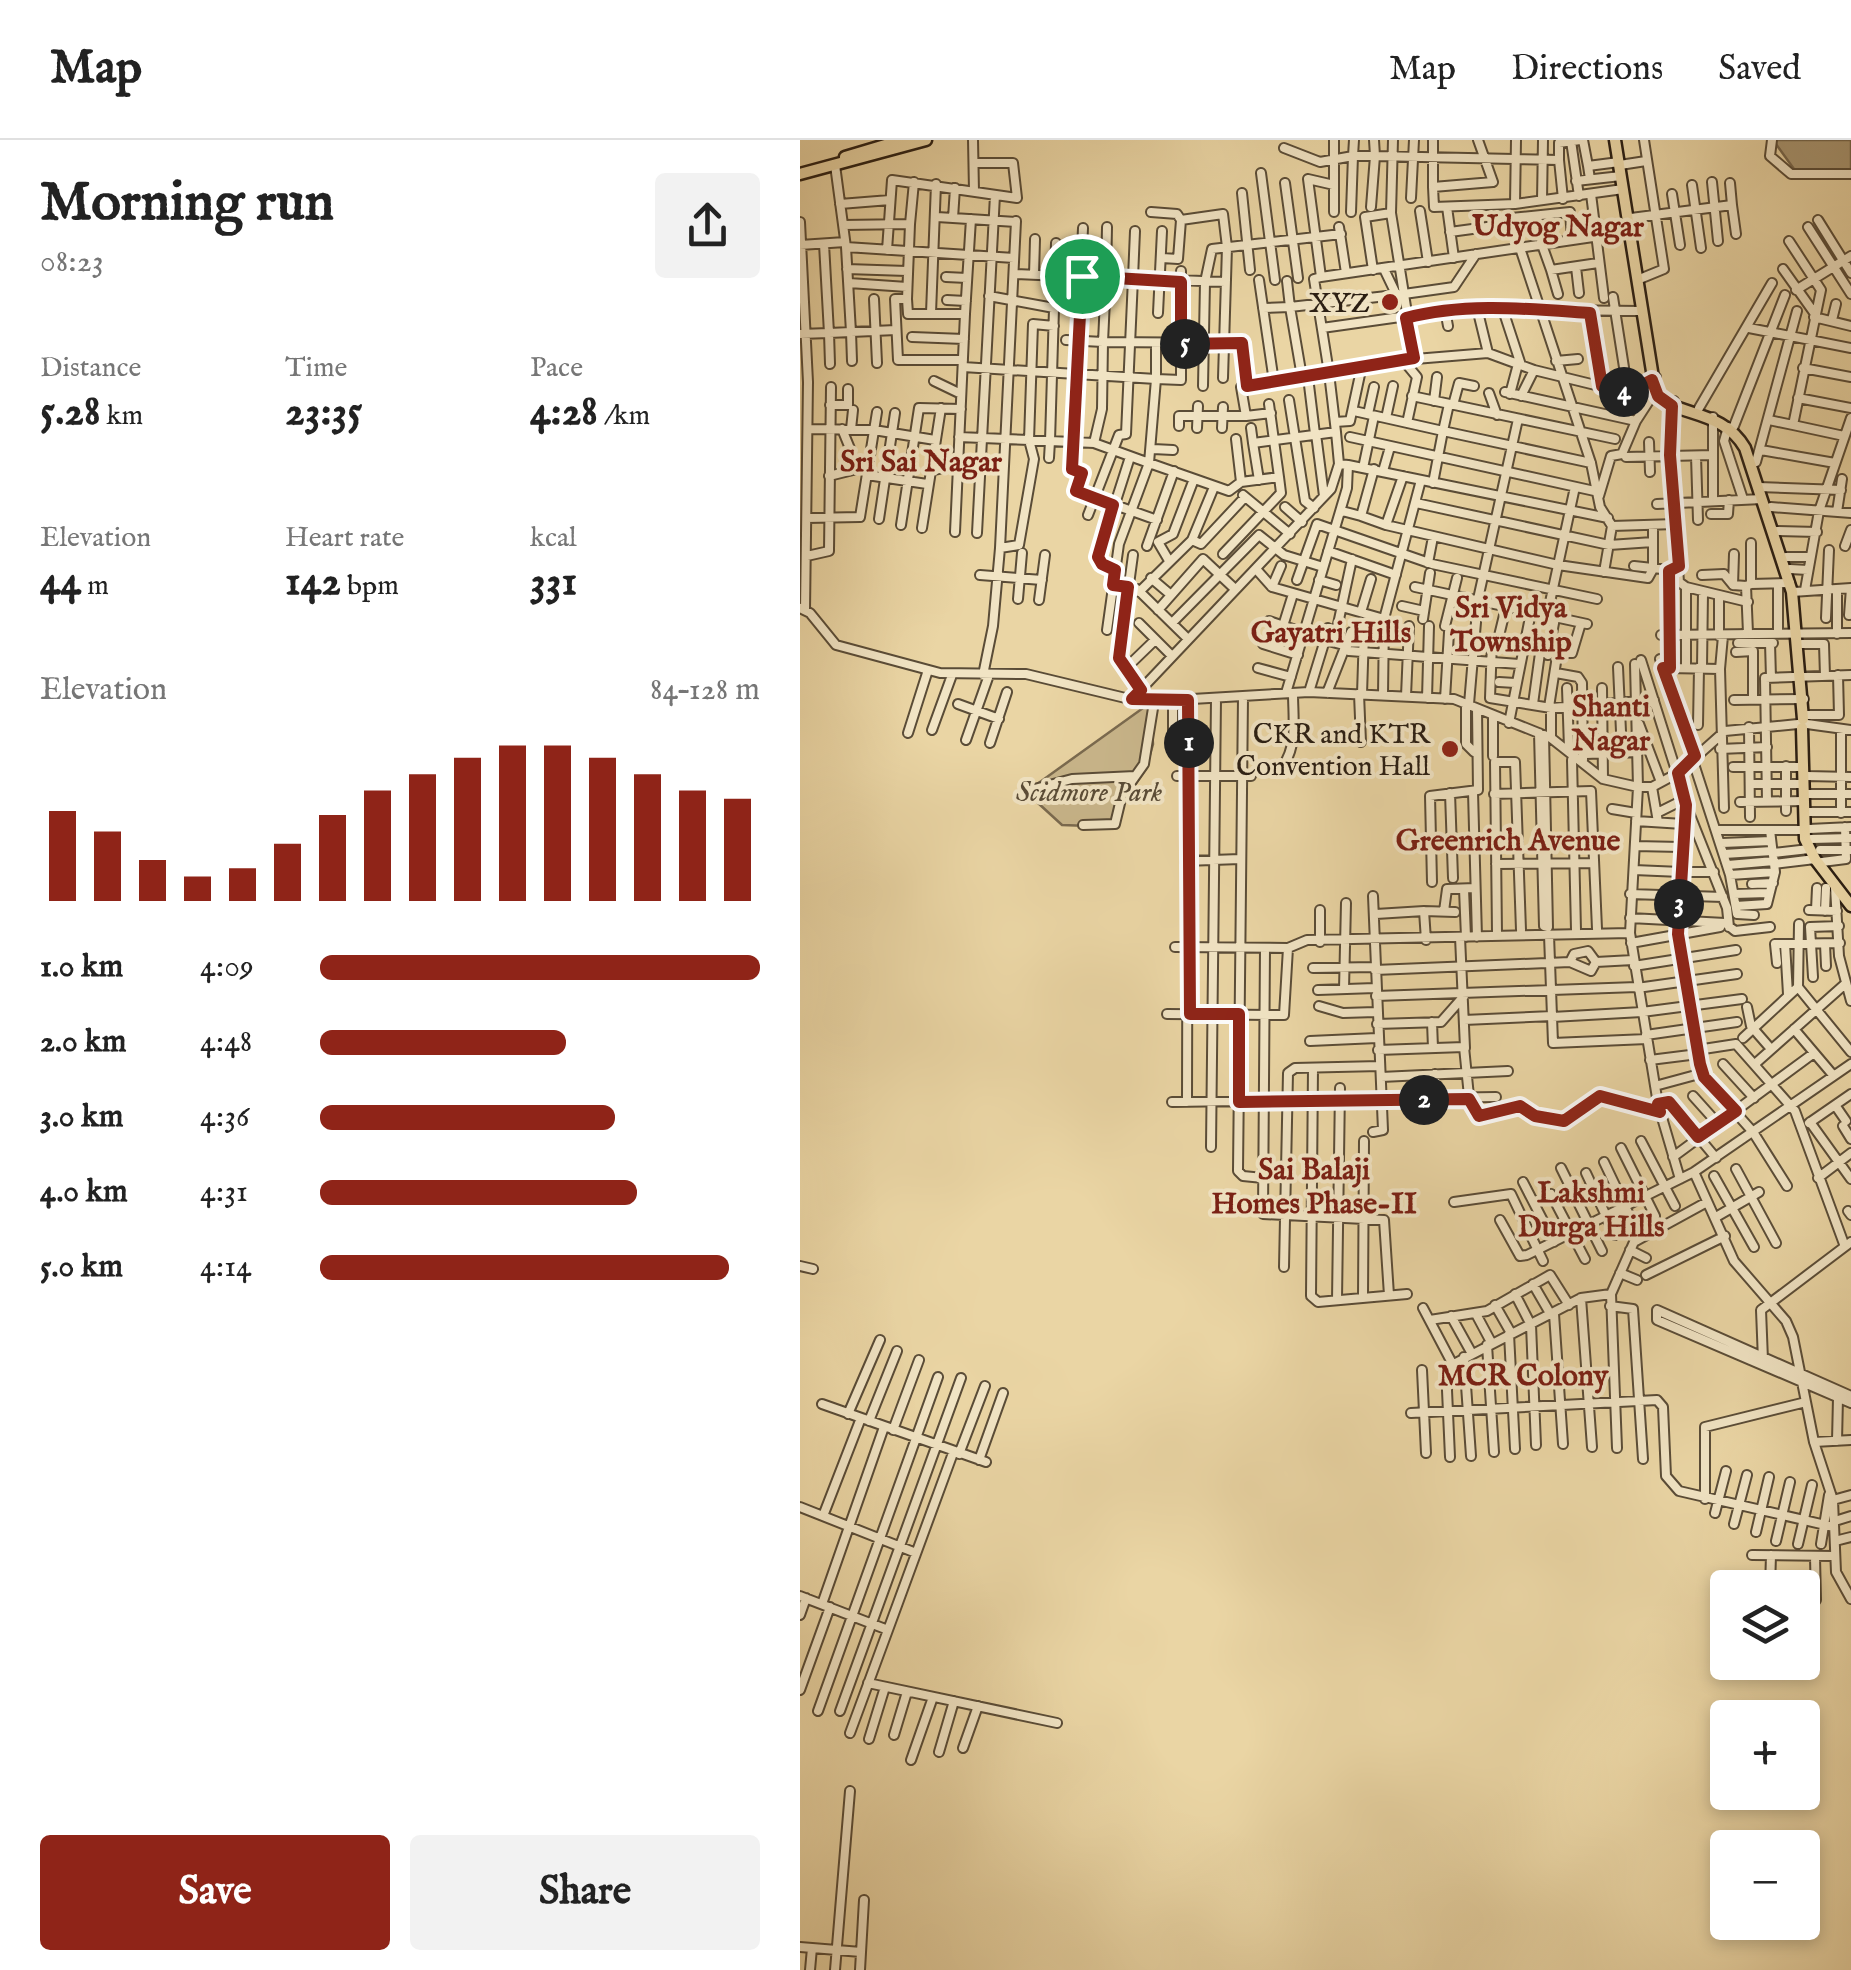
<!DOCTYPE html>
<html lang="en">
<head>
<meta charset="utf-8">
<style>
	:root { --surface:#fff; --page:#f2f2f2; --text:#222; --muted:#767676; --line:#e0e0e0; --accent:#8f2418 }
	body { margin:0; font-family:"IM FELL English",serif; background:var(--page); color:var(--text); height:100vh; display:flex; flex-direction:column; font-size:38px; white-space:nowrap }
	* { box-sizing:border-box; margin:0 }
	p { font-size:32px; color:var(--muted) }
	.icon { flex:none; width:55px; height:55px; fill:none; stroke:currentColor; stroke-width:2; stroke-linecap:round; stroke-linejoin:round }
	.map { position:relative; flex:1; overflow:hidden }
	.drawer { display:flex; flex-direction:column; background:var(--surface); width:800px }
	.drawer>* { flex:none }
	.tools { position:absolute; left:910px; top:1430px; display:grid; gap:20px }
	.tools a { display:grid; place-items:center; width:110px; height:110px; border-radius:10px; background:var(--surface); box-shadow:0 5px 15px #0003; font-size:50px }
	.pin { position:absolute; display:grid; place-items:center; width:85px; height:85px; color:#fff; margin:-42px; border:5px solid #fff; border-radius:50%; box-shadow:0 2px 10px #0007 }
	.km { position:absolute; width:50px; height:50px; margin:-25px; border-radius:50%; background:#222; color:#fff; font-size:28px; line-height:50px; text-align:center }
	.round { display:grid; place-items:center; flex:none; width:105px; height:105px; border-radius:10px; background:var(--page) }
	.headline { display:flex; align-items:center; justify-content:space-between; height:170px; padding:0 40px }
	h1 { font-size:55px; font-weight:700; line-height:75px }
	.stats { display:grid; grid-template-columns:repeat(3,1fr); gap:15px; height:170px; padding:10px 40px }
	.stats div { display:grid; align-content:center }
	.stats b { font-size:42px; font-weight:700 }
	.stats small { font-size:28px; font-weight:400 }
	.stats p { font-size:28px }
	.chart { height:280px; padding:20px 40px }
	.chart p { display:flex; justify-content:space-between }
	.chart svg { width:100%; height:180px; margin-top:10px; stroke:var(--accent); stroke-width:6 }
	.cta { display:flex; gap:20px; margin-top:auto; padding:20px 40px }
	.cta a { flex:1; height:115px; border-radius:10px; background:var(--accent); color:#fff; font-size:40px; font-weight:700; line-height:115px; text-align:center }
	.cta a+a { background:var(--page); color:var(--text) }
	ul { padding:0 40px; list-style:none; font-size:32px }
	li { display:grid; grid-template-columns:160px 120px 1fr; align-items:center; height:75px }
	li i { height:25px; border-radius:12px; background:var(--accent) }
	header { display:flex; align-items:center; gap:60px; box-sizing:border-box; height:140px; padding:0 50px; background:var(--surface); border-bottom:2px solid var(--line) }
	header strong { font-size:48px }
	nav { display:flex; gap:55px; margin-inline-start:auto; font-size:35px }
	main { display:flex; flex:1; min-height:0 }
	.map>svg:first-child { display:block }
</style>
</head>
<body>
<header>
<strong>Map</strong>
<nav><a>Map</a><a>Directions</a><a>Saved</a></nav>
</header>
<main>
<section class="drawer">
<div class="headline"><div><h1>Morning run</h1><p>08:23</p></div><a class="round"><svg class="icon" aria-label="share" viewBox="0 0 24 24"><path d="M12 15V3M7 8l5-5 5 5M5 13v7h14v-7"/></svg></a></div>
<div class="stats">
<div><p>Distance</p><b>5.28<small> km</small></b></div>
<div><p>Time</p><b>23:35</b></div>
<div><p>Pace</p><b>4:28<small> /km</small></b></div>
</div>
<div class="stats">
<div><p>Elevation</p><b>44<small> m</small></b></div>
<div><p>Heart rate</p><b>142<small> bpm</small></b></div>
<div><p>kcal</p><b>331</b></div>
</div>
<div class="chart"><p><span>Elevation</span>84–128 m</p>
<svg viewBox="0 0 160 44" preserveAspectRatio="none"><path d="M5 44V22M15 44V27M25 44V34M35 44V38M45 44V36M55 44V30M65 44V23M75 44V17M85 44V13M95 44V9M105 44V6M115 44V6M125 44V9M135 44V13M145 44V17M155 44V19"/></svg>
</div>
<ul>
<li><b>1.0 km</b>4:09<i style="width:100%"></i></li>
<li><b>2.0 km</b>4:48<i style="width:56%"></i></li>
<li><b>3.0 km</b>4:36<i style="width:67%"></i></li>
<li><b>4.0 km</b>4:31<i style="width:72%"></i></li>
<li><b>5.0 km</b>4:14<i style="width:93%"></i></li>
</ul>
<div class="cta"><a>Save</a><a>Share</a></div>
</section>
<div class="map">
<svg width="1051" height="1830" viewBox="0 0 1051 1830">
	<rect width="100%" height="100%" fill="#ead5a4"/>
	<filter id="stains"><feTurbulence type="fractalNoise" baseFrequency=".002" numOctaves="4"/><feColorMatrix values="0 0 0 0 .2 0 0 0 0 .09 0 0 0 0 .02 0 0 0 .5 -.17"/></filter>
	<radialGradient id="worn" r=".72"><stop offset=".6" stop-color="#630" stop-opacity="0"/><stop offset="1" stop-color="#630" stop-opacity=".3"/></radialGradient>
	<path fill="#c9b68b" stroke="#7a6a4f" stroke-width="2.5" d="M350,563L353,604L346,629L323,662L318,687L262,685L226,652Z"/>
	<path fill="#a99773" stroke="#76674d" stroke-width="2.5" d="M973,0H1051V30L999,36Z"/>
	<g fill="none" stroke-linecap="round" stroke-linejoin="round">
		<defs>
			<path id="minor" d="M173,0L174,51
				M554,0L553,16H575L574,0
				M678,0L693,42L633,47L634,67L715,64L716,0
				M783,0L788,26
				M972,0L970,16L991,34H1051
				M771,1L779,56
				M484,8L520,22L553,16L551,72
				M759,20L763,59
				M35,25L46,107L214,118
				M820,25L846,21
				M461,33L475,140
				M790,39L788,26L819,22
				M776,41L821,36
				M912,42L918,101
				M485,43L498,138
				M892,45L901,108
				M633,47V0
				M442,53L450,130
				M791,54L804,158
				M872,54L880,105
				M611,58L614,0
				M742,60L743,0
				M40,64L90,60
				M715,64L823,49
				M932,65L936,94
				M571,67L575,16L759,20V3L780,0
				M647,67L654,118
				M620,71L628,122
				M351,72L377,74L381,80L378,119L362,118
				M534,72V0
				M137,77L153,78L155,48
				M153,78L216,82
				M711,78L770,72L772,98
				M831,78L932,65L930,43
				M381,80L423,74L427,107L423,238
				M1018,80L1051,133
				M0,82L8,242L5,470
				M110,84L107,159H95L98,220H163
				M43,85L110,84L114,42
				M539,87L546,133
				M1008,87L1051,154
				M283,88L272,329L282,333L276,351L357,380
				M335,91L333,138L425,142
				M650,92L687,87
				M741,102L751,130L798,123
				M256,103L250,301L294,303L349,323L356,239L381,240V131
				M0,105L45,102
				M719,105L791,323L800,367L812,386L804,432
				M46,107L51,192L96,190
				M87,110L92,40L217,58L213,23H175
				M776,127L779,153
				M47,129L107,131
				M584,129L596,154
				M983,129L1015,174
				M573,130L565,77L591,73
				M751,130L758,154
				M214,134L306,138L303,202L266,200
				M234,135L235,99
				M146,137L167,138
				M521,137L827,92
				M842,138L864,129L844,0
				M459,140L474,242
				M49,143L107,147
				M996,150L1051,116
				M189,156L254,168
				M813,157L828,253
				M74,159L77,223
				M107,159L108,174H165L155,392
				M147,160L166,161
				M463,168L490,167L487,141
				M677,168L688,213
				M645,170L648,186
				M703,170L721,225
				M131,173L136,44
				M358,173L362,91
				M790,173L801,246
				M165,174L171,79
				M1014,177L1051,186
				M1032,180L1036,164
				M522,188L657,169L841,171
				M949,188L1051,208
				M0,194L29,193L24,104
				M112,197L164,199
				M614,218L604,154L654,147L676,114
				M603,220L617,237L607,283
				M756,221L778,219
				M30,224L29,193L51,192L52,221
				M163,227L356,239V203
				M1003,228L1051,237
				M734,230L828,253L856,237
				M502,237L490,167L604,154L591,73L593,0
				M508,237L515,294
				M134,241L161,254
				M403,246L405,142L412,109L541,94
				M705,252L836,281L858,247
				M689,253L697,275
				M710,254L718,224
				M612,256L815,299
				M998,258L1051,268
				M489,260L505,361L514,368
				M634,261L637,237
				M874,261L870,315L879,442L886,447V527
				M649,264L643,291L791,323
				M30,265H48V249
				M653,265L659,243L674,246
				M899,268L972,143
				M554,271L643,291L633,343
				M471,273L446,276L441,247L529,233L514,139L521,137L508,39L534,45
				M568,274L574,247
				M586,278L593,246
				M969,280L993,285L1021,150L989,101
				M535,282L550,281L561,230
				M993,285L1044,296
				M379,286V276H446
				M934,286L985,155
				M928,287L924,301L943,359
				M397,288L398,266
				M422,288L423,267
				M451,288L453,303L536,292L529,233L591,221L688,213L734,230L721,256
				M8,289L74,290L135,300
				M51,289L53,270
				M516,294L524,356
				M159,297L229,300
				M550,297L799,352
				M436,299L441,342
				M231,301H250L249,318
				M849,302L850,332
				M294,303L302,269L303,202L442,203L447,246
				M453,303L459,340
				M353,309L373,310
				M961,310L1035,323
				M896,316L898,380
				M826,317L913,315
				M956,322L997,171
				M548,325L808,378
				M563,328L574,276
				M130,331L157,325
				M583,331L590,307
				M67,335L127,344
				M29,336L53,330L51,311L42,289
				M959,347L1041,350
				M443,355L490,394
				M799,356L811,316L822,314L836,281
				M913,361V277
				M616,363L809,405L853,402
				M857,364L962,359
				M485,367L502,382
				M971,367L1051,373
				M542,371L561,376L574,329
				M1037,372L1042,339
				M911,374H928L929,360
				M288,375L319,295L326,294L333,138H306L307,87
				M561,376L586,385L603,336
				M7,378L60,377L77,272
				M79,379L95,273
				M101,385L119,268L161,269
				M586,385L758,425L848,438L853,429V385
				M812,386L876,384
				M122,388L141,268
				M977,391L1017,392
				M177,393L195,55
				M392,400L401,404L445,357
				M951,403V444L990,443
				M347,406L374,331
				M1045,406L1051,390
				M200,408L219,405L234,319L229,300L233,184L254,186
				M528,411L596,435
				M423,414L481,353L479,337
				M934,414L933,445L946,446
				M333,415L319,518L341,549
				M7,416L29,411L31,247
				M986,417H1009
				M368,419L358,402L373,394L394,339
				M628,423L633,397
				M834,426L871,430
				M456,429L472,447L584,479
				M990,429L1008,430
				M315,430L302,425L298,417L330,317
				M869,431L871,528
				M180,435L242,440
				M902,435L924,434L933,445
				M351,438L371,455
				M497,440L517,384L632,424L797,459
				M519,440L536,445
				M313,445L337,449L388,499
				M472,447L481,426
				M615,447L787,484
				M886,447L948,462
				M1005,450L1019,371L1051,278
				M339,452L392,400L414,347
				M992,452L1051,448L1049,475
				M919,457V496
				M218,459L222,413
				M239,460L245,415
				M602,466L624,471
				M0,468L10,473L36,505L140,533L226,534L342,562L509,552L654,559L751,598L803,639L838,647H852L878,633L925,591L998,584
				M358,470L403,419L435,449
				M561,472L571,439
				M747,476L775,347
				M1026,478L1029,410
				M623,479L630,433
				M469,481L525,500L509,552
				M339,483L372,516
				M372,483L459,395L484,415L523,427
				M538,484L552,419
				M483,486L493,454
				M645,486L657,438
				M528,488L525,500L547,506
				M307,490L319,404L349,323L429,351L441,342L479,337L469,264
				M948,493L946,446L951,444
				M978,493V445
				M1037,494V450
				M861,495L1051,493
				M698,500L706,467
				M692,502L690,558L751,568L854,560
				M938,503H973
				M970,503L971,538
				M463,504L498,515
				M705,504L722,506
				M1002,504H1024L1025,536
				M549,511L719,524
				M936,512L953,511V559
				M748,515L755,478
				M860,519L930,735L975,732
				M841,520L885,659L881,707
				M835,524L838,647L830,793L858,964L880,1039
				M818,527L822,613
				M902,527L903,453
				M458,528L491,537
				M868,528L920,529L923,496
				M325,529L355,500
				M920,529L924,668
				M756,533L778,537L782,543L783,620
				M183,535L193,486L200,408L216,81
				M699,542L715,543
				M767,548L769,608
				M802,548L803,639
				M486,553L547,348L548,325L539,324L536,292
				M527,553L551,492
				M559,554L561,602
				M562,554L564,493
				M583,555L584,479L621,340
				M606,556L609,486
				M443,557L438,1031L443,1036L463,1038
				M627,558L629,486
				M332,559L531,349L539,324
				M645,559L649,492
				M934,560L1004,559
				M373,561V604
				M666,563V604L674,612
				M158,564L199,579
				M669,564L678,459L718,279
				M733,564L740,513H772L781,483
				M749,567L757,516
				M751,568V598
				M1003,575H1039L1038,535
				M693,577V616
				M709,583L731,472
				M839,584L861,642
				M1007,584L1051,590
				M898,585L899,528
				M949,587L950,677
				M132,590L152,535
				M108,593L128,530
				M739,593L744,786L748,787L744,595
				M166,600L189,535
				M190,603L207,552
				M920,609L967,607
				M786,614L838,612
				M772,620L776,790
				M482,627C498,606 493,578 493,553
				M933,627H1003
				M377,636H451
				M1007,636L1051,637
				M950,644H1004
				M852,647L858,682
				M223,652L272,639L335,636
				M673,652L677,797
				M650,653L653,738
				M694,654L791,651L797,789
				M1008,654H1051
				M967,661L965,538L1051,535
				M940,662L1004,661
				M886,665L927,768L929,787
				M812,669L836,673
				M986,671V626
				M859,672L885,659
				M1009,672H1051
				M1041,673V590
				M836,681L883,684
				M283,685L315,684L322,655L344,624L354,562
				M1009,689L1051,687
				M919,690H1004
				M1011,699L1051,698
				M922,703L971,701
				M1020,710H1051
				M973,713L1009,709
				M924,714L972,711
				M385,721L440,719
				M1022,722L1046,719L1045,687
				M696,724L794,723
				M974,724L1015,719
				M928,725L974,721
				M834,730L881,732V707L835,706
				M914,732H881L878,794L900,924L904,937L953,992L987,1046
				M930,735L937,774L954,775
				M632,742L630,656L678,650L677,569
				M952,744L973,743
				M1035,747L1039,816L1051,861
				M664,749L666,797
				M830,754L923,757
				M934,754L968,753
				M573,756L583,990L573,992
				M936,766L967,764L975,732L970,690
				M520,770V802
				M1009,770L1037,771
				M1016,770L1017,748
				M624,771L655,772
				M644,771L647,749L675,748
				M1025,771L1026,748
				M576,774L624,771L626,800
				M830,778L925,783L935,791L970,787
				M999,784L998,847L1051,912
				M697,793L695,622H715L721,790
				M749,795L753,903L847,899
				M660,797L665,908
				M831,803L920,787
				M985,804L988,854
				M1025,804L1026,826
				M375,807L488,808L507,800L830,793
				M465,808L463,1074L584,1080L589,1155
				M770,822L774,814L788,811L796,822
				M977,823L975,804L1040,803
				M834,826L936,810
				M513,828L575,827
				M575,830L770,822L791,831L796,822L833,820
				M1013,837L1010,787L1039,786
				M837,848L937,834
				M544,849L546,763
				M518,850L575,848
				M576,856L837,847
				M519,866L543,873L576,872
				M947,867L951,886L971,909
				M367,874L484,875L488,808
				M752,877L842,872L942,859
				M664,880L752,876
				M632,882L633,908
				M577,884L641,882L664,856
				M994,889L1033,935
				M846,895L937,882
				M943,898L998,847
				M510,901L577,898
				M578,910L664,907L670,966L679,976L720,966L735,975L764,981L800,956L860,972
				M897,910L936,904L995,971L1044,1104
				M850,920L898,914
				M956,923L1044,845
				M923,924L954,958
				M513,928L511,1156L518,1162L607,1154
				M635,934L636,960
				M581,937L708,931
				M855,946L903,933
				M893,956L919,985
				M372,962L696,957
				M387,962L388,560
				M858,964H871L916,1018
				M1035,965L1046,981
				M1010,982L1051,1039
				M1009,983L1051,954
				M1043,986L1051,999
				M841,1001L875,1066
				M411,1007L416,559
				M821,1008L855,1076
				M873,1017L1014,913
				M804,1022L833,1083
				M761,1028L802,1111
				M936,1029L976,1103
				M894,1032L934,1121L986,1181L993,1197L1014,1302L1033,1360L1036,1432L1051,1459
				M786,1033L815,1095
				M914,1036L954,1107
				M1018,1038L1051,1013
				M723,1042L754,1102
				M751,1054L785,1119
				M654,1062L711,1054L743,1121
				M1048,1071L1051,1075
				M916,1077L959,1052
				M700,1080L720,1116L727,1115L894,1032L1051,924
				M830,1110L846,1118
				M0,1126L13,1129
				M484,1127L488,933L495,928L580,926
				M820,1133L837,1140
				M846,1135L925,1096
				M733,1144L751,1175
				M715,1154L731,1185L736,1305
				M563,1157L564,1001
				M781,1158L792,1307
				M537,1160L540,948
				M695,1165L711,1193
				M810,1166L833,1169L843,1319
				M623,1168L652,1223
				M676,1174L691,1202
				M754,1174L763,1304
				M651,1176L671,1212
				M630,1180L687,1171L750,1135L769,1165
				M709,1194L715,1309
				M687,1205L694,1312
				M664,1217L671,1316
				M963,1220L961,1170L1051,1102
				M622,1230L626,1313
				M1051,1256L857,1170V1180L1051,1263
				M22,1264L186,1322
				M611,1273L857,1260L863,1267L866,1336L879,1351L1034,1387
				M48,1274L80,1200
				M69,1281L97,1211
				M93,1290L119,1220
				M1037,1301L1038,1258
				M1014,1302L1051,1300
				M817,1308L811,1154L834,1102L907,1062
				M159,1314L185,1246
				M650,1317L646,1228L781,1158L811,1154
				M179,1320L203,1253
				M905,1359V1287L1006,1262
				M1033,1360L1051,1355
				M0,1367L116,1413
				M915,1373L926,1331
				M23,1376L61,1278
				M1035,1381L1051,1376
				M934,1384L947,1335
				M956,1392L969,1337
				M976,1401L990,1342
				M1035,1401L1051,1397
				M998,1404L1012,1345
				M1021,1404L1029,1355
				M952,1415L1034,1416
				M1015,1417L1016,1460
				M970,1448L971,1415
				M0,1456L88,1490L50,1593
				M22,1464L84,1287
				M0,1475L6,1458
				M88,1490L153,1313
				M68,1543L257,1583
				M0,1550L30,1467
				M18,1571L138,1237
				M40,1571L161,1238
				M94,1595L107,1552
				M69,1599L85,1547
				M163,1608L178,1566
				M139,1612L154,1561
				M111,1620L133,1557
				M0,1807L61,1812
				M10,1830L12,1808
				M35,1830L50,1651
				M60,1830L64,1760"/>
			<path id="major" d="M815,0L855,250C868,278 921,266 945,308L992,452L1003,579
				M45,17L102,0
				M0,34L126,0
				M1002,588L1005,699L1015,719L1051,766"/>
		</defs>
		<use href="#minor" stroke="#5a4c37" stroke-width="12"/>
		<use href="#major" stroke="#2a1e13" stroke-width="15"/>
		<use href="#minor" stroke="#f1e4c4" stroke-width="8"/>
		<use href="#major" stroke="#ead5a4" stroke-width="10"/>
	</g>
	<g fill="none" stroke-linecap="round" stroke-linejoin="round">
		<defs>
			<path id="route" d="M282,136L381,142V204L442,203L447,246L614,218L606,178C665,162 731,169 790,173L802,246L828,253L852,240L858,256L872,266L870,315L879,426L869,431L870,528H863L895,616L878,633L886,665L878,794L900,924L904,937L936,971L898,997L869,962L858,964L860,972L800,956L764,981L735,976L720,966L679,976L669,959L439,962V874H390L388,560L332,559L341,550L319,518L328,447L313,445L315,430L302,424L298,417L313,365L276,351L282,333L272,329Z"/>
		</defs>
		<use href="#route" stroke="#fff" stroke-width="20"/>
		<use href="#route" stroke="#8f2418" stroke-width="12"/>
	</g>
	<g fill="#8f2418" stroke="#f1e4c4" stroke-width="4">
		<circle cx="590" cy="162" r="10"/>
		<circle cx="650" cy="609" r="10"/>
	</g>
	<g text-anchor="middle" stroke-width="8" stroke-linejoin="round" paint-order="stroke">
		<g font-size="28" fill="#2a1e13" stroke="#f1e4c4" text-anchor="end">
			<text x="570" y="172">XYZ</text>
			<text x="630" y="603">CKR and KTR<tspan x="630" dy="32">Convention Hall</tspan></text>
		</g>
		<g font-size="28" font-style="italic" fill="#5a4c37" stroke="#f1e4c4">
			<text x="289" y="661">Scidmore Park</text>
		</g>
		<g font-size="30" font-weight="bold" fill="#7a1f14" stroke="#f1e4c4">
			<text x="758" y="96">Udyog Nagar</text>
			<text x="121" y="331">Sri Sai Nagar</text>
			<text x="711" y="477">Sri Vidya<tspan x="711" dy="34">Township</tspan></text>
			<text x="531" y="502">Gayatri Hills</text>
			<text x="811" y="576">Shanti<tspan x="811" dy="34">Nagar</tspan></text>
			<text x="708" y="710">Greenrich Avenue</text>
			<text x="514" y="1039">Sai Balaji<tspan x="514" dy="34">Homes Phase-II</tspan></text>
			<text x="791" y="1062">Lakshmi<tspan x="791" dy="34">Durga Hills</tspan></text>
			<text x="723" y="1245">MCR Colony</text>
		</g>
	</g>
	<rect width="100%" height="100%" filter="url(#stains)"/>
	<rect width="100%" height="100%" fill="url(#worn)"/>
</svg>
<div class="tools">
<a><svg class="icon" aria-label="layers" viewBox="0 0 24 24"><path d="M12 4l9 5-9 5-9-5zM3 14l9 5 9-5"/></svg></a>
<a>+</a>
<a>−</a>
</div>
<div class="pin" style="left:282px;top:136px;background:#1e9e55"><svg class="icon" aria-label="arrive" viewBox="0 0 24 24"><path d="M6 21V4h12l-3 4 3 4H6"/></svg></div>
<b class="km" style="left:389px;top:603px">1</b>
<b class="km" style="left:624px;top:960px">2</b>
<b class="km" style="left:879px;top:764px">3</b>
<b class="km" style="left:824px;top:252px">4</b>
<b class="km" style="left:385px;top:204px">5</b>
</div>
</main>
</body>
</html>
